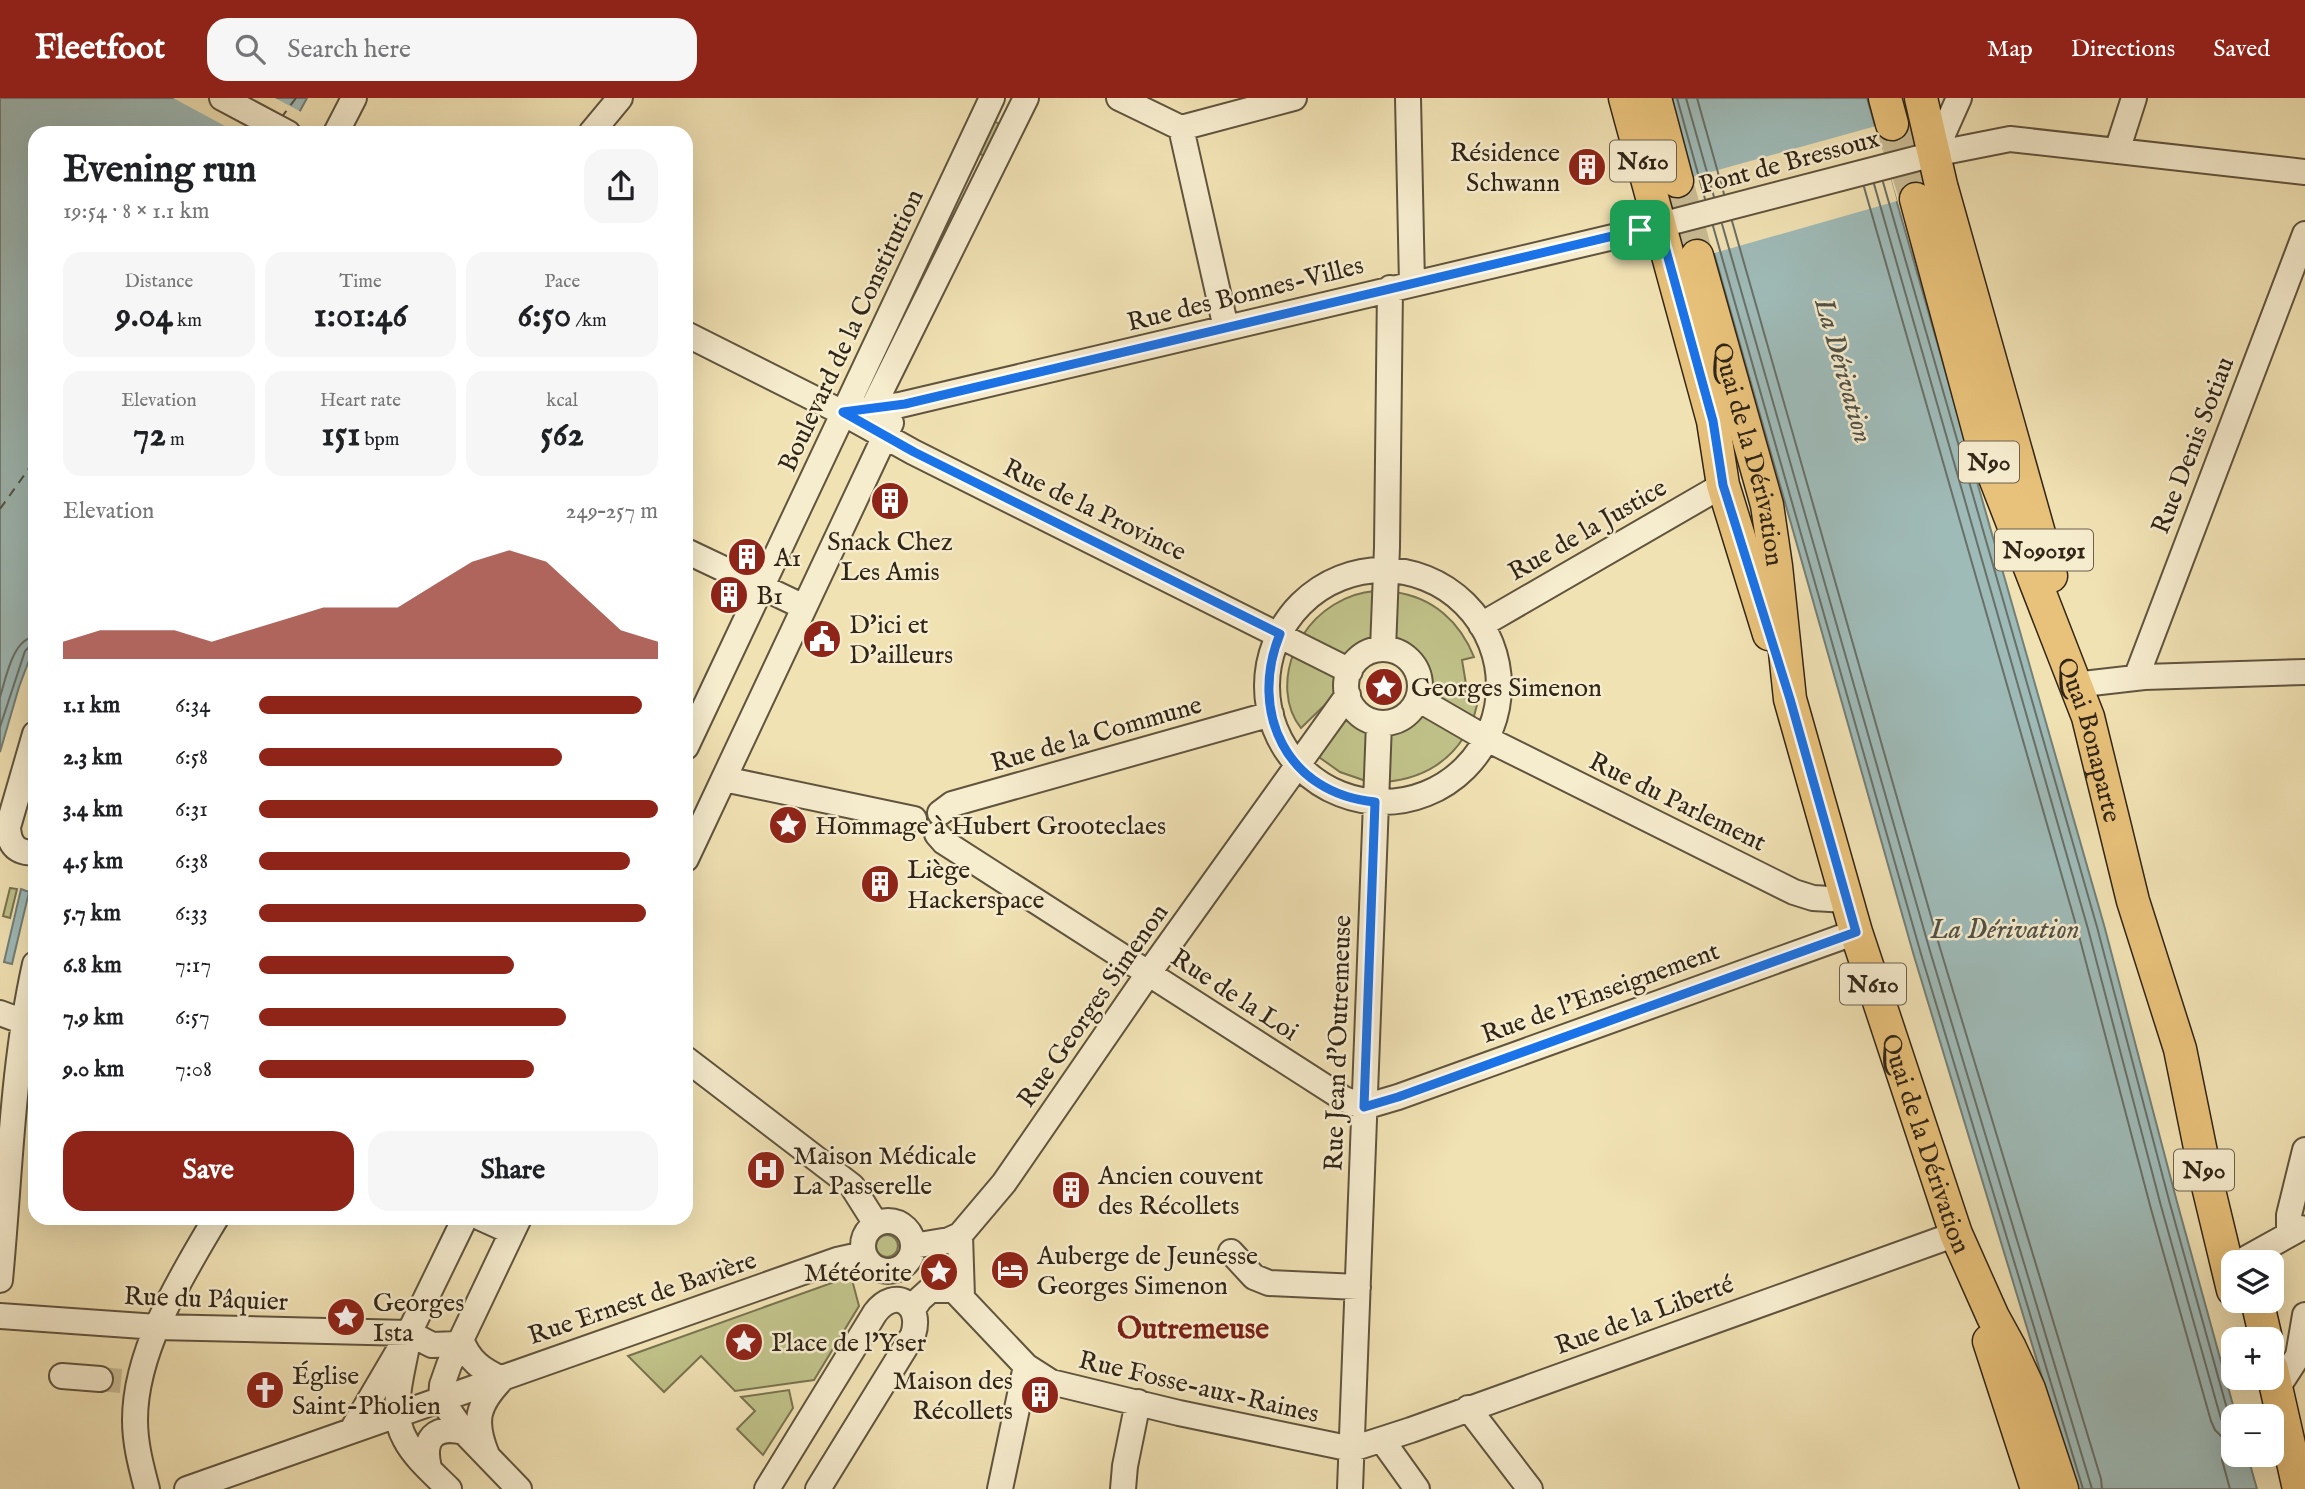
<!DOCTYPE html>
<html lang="en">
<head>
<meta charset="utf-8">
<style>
	:root { --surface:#fff; --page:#f6f6f6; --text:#202124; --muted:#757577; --accent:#8f2418 }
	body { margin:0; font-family:"IM FELL English",serif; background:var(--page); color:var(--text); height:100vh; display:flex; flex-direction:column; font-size:26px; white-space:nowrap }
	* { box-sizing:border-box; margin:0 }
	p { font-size:23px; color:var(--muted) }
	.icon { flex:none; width:38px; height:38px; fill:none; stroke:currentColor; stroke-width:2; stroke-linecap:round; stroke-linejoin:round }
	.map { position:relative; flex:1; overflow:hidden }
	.panel { position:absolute; left:28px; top:28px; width:665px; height:1099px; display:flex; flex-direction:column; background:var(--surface); border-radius:21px; box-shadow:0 7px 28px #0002 }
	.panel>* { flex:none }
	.tools { position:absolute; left:2221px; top:1152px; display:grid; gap:14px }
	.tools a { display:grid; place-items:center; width:63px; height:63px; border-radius:14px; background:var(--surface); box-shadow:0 7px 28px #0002; font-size:35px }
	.pin { position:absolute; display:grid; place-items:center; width:60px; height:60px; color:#fff; margin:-30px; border-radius:14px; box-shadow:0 4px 10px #0006 }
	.round { display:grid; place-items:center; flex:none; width:74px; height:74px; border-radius:21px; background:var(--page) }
	.headline { display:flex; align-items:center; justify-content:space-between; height:119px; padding:0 35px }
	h1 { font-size:38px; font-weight:800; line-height:52px }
	.metrics { display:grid; grid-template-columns:repeat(3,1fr); gap:10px; height:119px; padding:7px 35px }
	.metrics div { display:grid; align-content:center; border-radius:18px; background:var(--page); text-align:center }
	.metrics b { font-size:35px; font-weight:800 }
	.metrics small { font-size:19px; font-weight:400 }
	.metrics p { font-size:19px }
	.chart { height:196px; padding:14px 35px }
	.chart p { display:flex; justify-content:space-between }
	.chart svg { width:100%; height:126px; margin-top:7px; fill:var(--accent); opacity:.7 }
	.button { display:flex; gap:14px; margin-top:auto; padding:14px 35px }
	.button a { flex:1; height:80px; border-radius:21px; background:var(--accent); color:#fff; font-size:28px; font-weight:800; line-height:80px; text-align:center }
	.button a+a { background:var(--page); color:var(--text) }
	ul { padding:0 35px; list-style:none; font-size:23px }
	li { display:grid; grid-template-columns:112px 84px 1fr; align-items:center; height:52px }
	li i { height:18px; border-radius:9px; background:var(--accent) }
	header { display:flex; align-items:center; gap:42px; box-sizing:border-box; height:98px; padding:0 35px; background:var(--accent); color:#fff }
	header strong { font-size:33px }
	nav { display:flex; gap:38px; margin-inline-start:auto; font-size:24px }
	.search { width:490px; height:63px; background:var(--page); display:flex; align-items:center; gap:18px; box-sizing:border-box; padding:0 24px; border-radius:21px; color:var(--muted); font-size:26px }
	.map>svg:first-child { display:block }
</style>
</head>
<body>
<header>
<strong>Fleetfoot</strong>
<div class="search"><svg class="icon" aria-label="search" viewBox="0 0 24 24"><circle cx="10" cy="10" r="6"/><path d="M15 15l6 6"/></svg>Search here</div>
<nav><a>Map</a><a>Directions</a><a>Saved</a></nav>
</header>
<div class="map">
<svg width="2305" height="1391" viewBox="0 0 2305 1391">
	<rect width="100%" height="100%" fill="#f1e2b4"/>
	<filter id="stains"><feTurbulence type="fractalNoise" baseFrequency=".00286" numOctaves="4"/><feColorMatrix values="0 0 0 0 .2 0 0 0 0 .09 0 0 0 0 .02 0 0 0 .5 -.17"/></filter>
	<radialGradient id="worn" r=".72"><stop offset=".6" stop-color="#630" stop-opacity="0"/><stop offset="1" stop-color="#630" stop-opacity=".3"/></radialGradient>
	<path fill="#c0c289" stroke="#787450" stroke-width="2" d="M994,23L1001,27L986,59L979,55Z
		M1375,493L1373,542L1359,548L1346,559L1303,537C1318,513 1346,495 1375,493Z
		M1394,494C1433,499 1460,524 1474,559L1462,562L1466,586L1464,600L1478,603L1473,622L1429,596C1434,569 1417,550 1393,542Z
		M1294,554L1338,577L1337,595L1301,630C1284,609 1284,579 1294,554Z
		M1367 588a16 16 0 1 1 32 0a16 16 0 1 1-32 0Z
		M1422,614L1464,639C1446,667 1419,681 1385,684L1388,634L1408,628Z
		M1346,616L1350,622L1369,633L1366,683L1340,674L1316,657Z
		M10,790L17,791L10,820L3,818Z
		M876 1148a11 11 0 1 1 22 0a11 11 0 1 1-22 0Z
		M851,1178L859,1208L814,1282L735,1293L701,1258L664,1294L628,1258Z
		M789,1292L793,1310L763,1357L737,1331L755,1313L741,1299Z"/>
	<path fill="#9fbbb8" stroke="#737f78" stroke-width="2" d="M0,0H307L288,35H35V546L19,589L0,654Z
		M1670,0H1867L2104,827L2177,1104L2236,1318H2233V1356H2247L2257,1391H2076L1914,858Z
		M21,791L29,794L12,866L4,864Z"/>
	<path fill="#f1e2b4" d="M173,0H275L303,15L292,35H238Z
		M1876,28L1897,103L1711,156L1689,80Z"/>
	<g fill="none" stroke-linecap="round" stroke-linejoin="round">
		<path stroke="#687068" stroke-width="2" d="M1677,0L1705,101
			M1686,0L1714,99
			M1697,0L1724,96
			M1883,84L2097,829L2170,1106L2229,1318L2233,1323
			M1874,86L2088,831L2161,1108L2221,1321L2226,1329L2233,1333
			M1864,89L2078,834L2151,1111L2211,1323L2215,1332L2225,1342L2222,1362L2230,1391
			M1732,123L1940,850L2101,1381L2102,1391
			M1722,126L1930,853L2092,1391
			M1713,128L1921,856L2083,1391
			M0,599C6,580 13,540 35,539
			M0,629L25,553L29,549L35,548"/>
		<path stroke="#515247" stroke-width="2" stroke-dasharray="9 7" stroke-linecap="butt" d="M281,20L296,0
			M0,411L35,362"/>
		<path stroke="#cabc95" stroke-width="24" stroke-dasharray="24 12" stroke-linecap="butt" d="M100,1281L121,1283"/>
		<path stroke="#cabc95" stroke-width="32" stroke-dasharray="32 16" stroke-linecap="butt" d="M1892,26L1916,101
			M1677,83L1697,158"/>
		<defs>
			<path id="minor" d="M222,0L288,35
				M1119,0L1181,30
				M1408,0L1412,186
				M1181,30L1226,230
				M1181,30L1294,0
				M336,35L354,0
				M591,35L620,0
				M2117,53L2134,0
				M1934,56L1959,0
				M686,236L843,315L913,354L1350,573
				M872,311L1026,0
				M843,315L900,307L1626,136L1934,56L2010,41L2305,74
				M688,454L804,509
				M1267 588a116 116 0 1 1 232 0a116 116 0 1 1-232 0Z
				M1481,527L1723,387
				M1383,551L1387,449L1390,190
				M1346 588a37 37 0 1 1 74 0a37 37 0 1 1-74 0Z
				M2136,580L2305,136
				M2083,586L2144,579L2305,574
				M1418,601L1487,641L1794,794L1813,800L1847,802
				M35,636L8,729C9,747 16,755 35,755
				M686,649L992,0
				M724,681L914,721
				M940,715L952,706L1271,616
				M937,736L944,744L1344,1001L1364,1009L1398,999L1856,834
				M686,761L891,325
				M0,915L35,928
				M686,961L852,1088L876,1126
				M481,1120L512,1134
				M863 1148a25 25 0 1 1 50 0a25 25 0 1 1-50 0Z
				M2289,1136V1117L2305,1052
				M960,1137L962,1199
				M913,1148L949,1142L960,1137L1004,1085L1148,876L1348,597
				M1231,1154L1254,1179L1269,1185L1358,1189
				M2247,1160L2301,1130
				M0,1182C10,1077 12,969 35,866
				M913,1211L920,1201L930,1192H954L1026,1268L1051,1284L1179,1315L1352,1351L1411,1332L1956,1136
				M0,1218L157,1229L409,1235L432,1247L458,1246
				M461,1241C469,1263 482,1272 502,1281C477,1307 473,1323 487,1357
				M406,1253C401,1280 390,1315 405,1341C414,1359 434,1376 449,1391
				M62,1278L100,1281
				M2276,1292L2298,1258L2305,1217
				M441,1301L442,1287L449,1267L519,1120
				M441,1301L464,1334L519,1391
				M1468,1310L1530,1391
				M352,1332L409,1235L465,1120
				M1382,1342L1417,1391
				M429,1370C422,1341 434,1327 464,1334
				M147,1391C141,1368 135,1346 135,1322C135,1252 181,1179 216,1120
				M187,1391L837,1162L864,1156
				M767,1391L875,1215C895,1188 923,1206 913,1237L818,1391
				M1000,1391L1026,1268
				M1123,1391L1125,1368L1138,1304
				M1350,1391L1379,625"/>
			<g id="major">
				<path d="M1625,0L1713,323L1723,387L1769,536"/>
				<path d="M1655,0L1677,83"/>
				<path d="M1885,0L1892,26"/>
				<path d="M1921,0L1941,87L2051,478"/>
				<path id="s1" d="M1916,101L1983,349L2088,619L2133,803L2180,951L2207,1084L2233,1192"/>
				<path id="s2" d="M1697,158L1767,407L1776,468L1790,601L1856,834L1956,1136L1993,1219L2010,1250L2029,1291L2062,1391"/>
				<path d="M2257,1202L2266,1241"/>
				<path d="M1989,1243L2037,1391"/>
				<path d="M2272,1271L2299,1391"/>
			</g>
		</defs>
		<use href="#minor" stroke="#60543e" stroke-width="28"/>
		<use href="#major" stroke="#302517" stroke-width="35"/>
		<use href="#minor" stroke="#f6ecce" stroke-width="24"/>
		<use href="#major" stroke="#e8c17a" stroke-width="32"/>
	</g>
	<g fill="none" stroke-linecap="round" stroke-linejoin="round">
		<defs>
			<path id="route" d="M1659,127L1713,323L1723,387L1790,601L1856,834L1398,999L1364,1009L1375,704C1287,696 1248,614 1280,536L914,354L843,314L905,306Z"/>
		</defs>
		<use href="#route" stroke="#fff" stroke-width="14"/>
		<use href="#route" stroke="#1a73e8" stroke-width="9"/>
	</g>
	<defs>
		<symbol id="building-disc" viewBox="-11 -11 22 22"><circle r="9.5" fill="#8f2418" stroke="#f6ecce"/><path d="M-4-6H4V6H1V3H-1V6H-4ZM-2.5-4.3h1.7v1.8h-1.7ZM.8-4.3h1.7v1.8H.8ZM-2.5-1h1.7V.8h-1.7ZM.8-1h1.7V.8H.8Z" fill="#fff"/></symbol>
		<symbol id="civic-disc" viewBox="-11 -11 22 22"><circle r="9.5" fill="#8f2418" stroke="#f6ecce"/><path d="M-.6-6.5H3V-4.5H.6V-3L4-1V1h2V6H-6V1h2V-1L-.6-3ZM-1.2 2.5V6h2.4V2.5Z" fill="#fff"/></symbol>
		<symbol id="sight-disc" viewBox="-11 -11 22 22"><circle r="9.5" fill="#8f2418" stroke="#f6ecce"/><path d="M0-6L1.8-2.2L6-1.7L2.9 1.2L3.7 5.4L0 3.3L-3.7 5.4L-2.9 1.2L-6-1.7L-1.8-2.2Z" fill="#fff"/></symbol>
		<symbol id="hospital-disc" viewBox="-11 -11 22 22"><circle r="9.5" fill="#8f2418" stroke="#f6ecce"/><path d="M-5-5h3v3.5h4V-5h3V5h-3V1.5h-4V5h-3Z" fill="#fff"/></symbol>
		<symbol id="hotel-disc" viewBox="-11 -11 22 22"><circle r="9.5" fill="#8f2418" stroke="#f6ecce"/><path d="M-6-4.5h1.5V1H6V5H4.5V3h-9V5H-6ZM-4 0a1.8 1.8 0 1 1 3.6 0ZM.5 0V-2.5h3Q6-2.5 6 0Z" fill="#fff"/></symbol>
		<symbol id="church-disc" viewBox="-11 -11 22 22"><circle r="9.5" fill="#8f2418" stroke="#f6ecce"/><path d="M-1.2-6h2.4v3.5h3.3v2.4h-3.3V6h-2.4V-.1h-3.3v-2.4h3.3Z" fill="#fff"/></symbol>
	</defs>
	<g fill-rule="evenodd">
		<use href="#building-disc" x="1565" y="47" width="44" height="44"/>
		<use href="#building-disc" x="868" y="381" width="44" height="44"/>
		<use href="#building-disc" x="725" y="437" width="44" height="44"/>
		<use href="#building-disc" x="707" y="475" width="44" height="44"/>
		<use href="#civic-disc" x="800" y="519" width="44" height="44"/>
		<use href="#sight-disc" x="1362" y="567" width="44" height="44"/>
		<use href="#sight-disc" x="766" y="705" width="44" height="44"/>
		<use href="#building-disc" x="858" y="764" width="44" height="44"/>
		<use href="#hospital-disc" x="744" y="1050" width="44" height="44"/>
		<use href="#building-disc" x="1049" y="1070" width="44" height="44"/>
		<use href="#hotel-disc" x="988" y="1150" width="44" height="44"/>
		<use href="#sight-disc" x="917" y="1152" width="44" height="44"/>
		<use href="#sight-disc" x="324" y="1197" width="44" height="44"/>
		<use href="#sight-disc" x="722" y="1222" width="44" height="44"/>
		<use href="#church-disc" x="243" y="1270" width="44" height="44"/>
		<use href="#building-disc" x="1018" y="1275" width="44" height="44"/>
	</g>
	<g text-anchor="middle" stroke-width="5" stroke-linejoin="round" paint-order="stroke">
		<g fill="#f6ecce" stroke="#6b614e" stroke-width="2">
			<rect x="1610" y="42.5" width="66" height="41" rx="5"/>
			<rect x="1959" y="343.5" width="60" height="41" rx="5"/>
			<rect x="1995" y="431.5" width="98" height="41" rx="5"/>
			<rect x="1840" y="865.5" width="66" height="41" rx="5"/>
			<rect x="2174" y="1051.5" width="60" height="41" rx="5"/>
		</g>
		<g font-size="24" font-weight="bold" fill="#302517">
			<text x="1643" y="71">N610</text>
			<text x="1989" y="372">N90</text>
			<text x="2044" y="460">N090191</text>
			<text x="1873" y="894">N610</text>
			<text x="2204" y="1080">N90</text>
		</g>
		<g font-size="26" fill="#302517" stroke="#f6ecce" text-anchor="start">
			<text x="1560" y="63" text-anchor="end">Résidence<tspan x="1560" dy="30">Schwann</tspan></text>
			<text x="890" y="452" text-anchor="middle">Snack Chez<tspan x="890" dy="30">Les Amis</tspan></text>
			<text x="774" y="468">A1</text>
			<text x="756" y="506">B1</text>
			<text x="849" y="535">D'ici et<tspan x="849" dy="30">D'ailleurs</tspan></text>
			<text x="1411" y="598">Georges Simenon</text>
			<text x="815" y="736">Hommage à Hubert Grooteclaes</text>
			<text x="907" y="780">Liège<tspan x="907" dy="30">Hackerspace</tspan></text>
			<text x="793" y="1066">Maison Médicale<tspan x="793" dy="30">La Passerelle</tspan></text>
			<text x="1098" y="1086">Ancien couvent<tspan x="1098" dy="30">des Récollets</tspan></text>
			<text x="1037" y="1166">Auberge de Jeunesse<tspan x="1037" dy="30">Georges Simenon</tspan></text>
			<text x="912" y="1183" text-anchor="end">Météorite</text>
			<text x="373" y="1213">Georges<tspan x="373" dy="30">Ista</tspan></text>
			<text x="771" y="1253">Place de l'Yser</text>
			<text x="292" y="1286">Église<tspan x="292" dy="30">Saint-Pholien</tspan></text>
			<text x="1013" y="1291" text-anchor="end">Maison des<tspan x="1013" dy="30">Récollets</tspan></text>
		</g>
		<g font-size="26" fill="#302517" stroke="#f6ecce">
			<text transform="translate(1789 63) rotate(-15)" y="9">Pont de Bressoux</text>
			<text transform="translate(1245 195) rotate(-14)" y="9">Rue des Bonnes-Villes</text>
			<text transform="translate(850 232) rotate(-65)" y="9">Boulevard de la Constitution</text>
			<text transform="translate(2192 347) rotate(-69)" y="9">Rue Denis Sotiau</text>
			<text dy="9" stroke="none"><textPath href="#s2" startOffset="205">Quai de la Dérivation</textPath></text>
			<text transform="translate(1095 411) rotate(26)" y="9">Rue de la Province</text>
			<text transform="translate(1587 431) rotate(-30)" y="9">Rue de la Justice</text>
			<text transform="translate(1096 635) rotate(-16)" y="9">Rue de la Commune</text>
			<text dy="9" stroke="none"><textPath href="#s1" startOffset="569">Quai Bonaparte</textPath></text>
			<text transform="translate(1678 703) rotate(26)" y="9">Rue du Parlement</text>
			<text transform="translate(1600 894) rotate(-20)" y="9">Rue de l'Enseignement</text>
			<text transform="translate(1235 896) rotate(33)" y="9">Rue de la Loi</text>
			<text transform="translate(1092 907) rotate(-55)" y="9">Rue Georges Simenon</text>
			<text transform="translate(1337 945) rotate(-88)" y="9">Rue Jean d'Outremeuse</text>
			<text dy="9" stroke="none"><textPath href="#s2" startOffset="919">Quai de la Dérivation</textPath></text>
			<text transform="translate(642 1199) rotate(-19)" y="9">Rue Ernest de Bavière</text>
			<text transform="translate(206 1200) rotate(2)" y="9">Rue du Pâquier</text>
			<text transform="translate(1644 1216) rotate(-20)" y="9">Rue de la Liberté</text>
			<text transform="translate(1199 1288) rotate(13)" y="9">Rue Fosse-aux-Raines</text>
		</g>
		<g font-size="28" font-style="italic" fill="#515247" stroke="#f6ecce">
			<text transform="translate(1845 272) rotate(74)" y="10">La Dérivation</text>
			<text x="2005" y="840">La Dérivation</text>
		</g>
		<g font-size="30" font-weight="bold" fill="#7a1f14" stroke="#f6ecce">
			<text x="1193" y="1240">Outremeuse</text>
		</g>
	</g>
	<rect width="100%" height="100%" filter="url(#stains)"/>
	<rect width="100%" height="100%" fill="url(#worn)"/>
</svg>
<div class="tools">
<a><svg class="icon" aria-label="layers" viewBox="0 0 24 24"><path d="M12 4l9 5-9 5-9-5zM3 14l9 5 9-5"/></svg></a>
<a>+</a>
<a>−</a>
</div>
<div class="pin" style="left:1640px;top:132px;background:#1e9e55"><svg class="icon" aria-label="arrive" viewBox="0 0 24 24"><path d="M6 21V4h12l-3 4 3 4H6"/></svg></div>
<section class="panel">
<div class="headline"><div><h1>Evening run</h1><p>19:54 · 8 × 1.1 km</p></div><a class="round"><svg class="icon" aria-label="share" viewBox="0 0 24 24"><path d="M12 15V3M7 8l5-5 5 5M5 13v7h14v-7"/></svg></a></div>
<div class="metrics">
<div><p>Distance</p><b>9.04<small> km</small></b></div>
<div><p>Time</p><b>1:01:46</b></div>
<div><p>Pace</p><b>6:50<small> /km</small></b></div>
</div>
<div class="metrics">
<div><p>Elevation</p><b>72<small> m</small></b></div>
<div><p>Heart rate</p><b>151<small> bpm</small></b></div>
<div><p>kcal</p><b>562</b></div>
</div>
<div class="chart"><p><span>Elevation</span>249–257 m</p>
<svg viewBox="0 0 160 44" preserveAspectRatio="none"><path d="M0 44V38L10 34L20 34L30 34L40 38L50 34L60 30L70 26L80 26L90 26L100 18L110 10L120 6L130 10L140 22L150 34L160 38V44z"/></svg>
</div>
<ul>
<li><b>1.1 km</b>6:34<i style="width:96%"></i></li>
<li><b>2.3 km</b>6:58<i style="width:76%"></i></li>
<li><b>3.4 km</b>6:31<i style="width:100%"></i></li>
<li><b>4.5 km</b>6:38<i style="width:93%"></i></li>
<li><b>5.7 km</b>6:33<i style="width:97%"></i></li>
<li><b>6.8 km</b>7:17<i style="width:64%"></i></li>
<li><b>7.9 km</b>6:57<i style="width:77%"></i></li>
<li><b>9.0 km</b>7:08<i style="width:69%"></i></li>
</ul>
<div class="button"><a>Save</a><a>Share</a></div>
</section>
</div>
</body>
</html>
